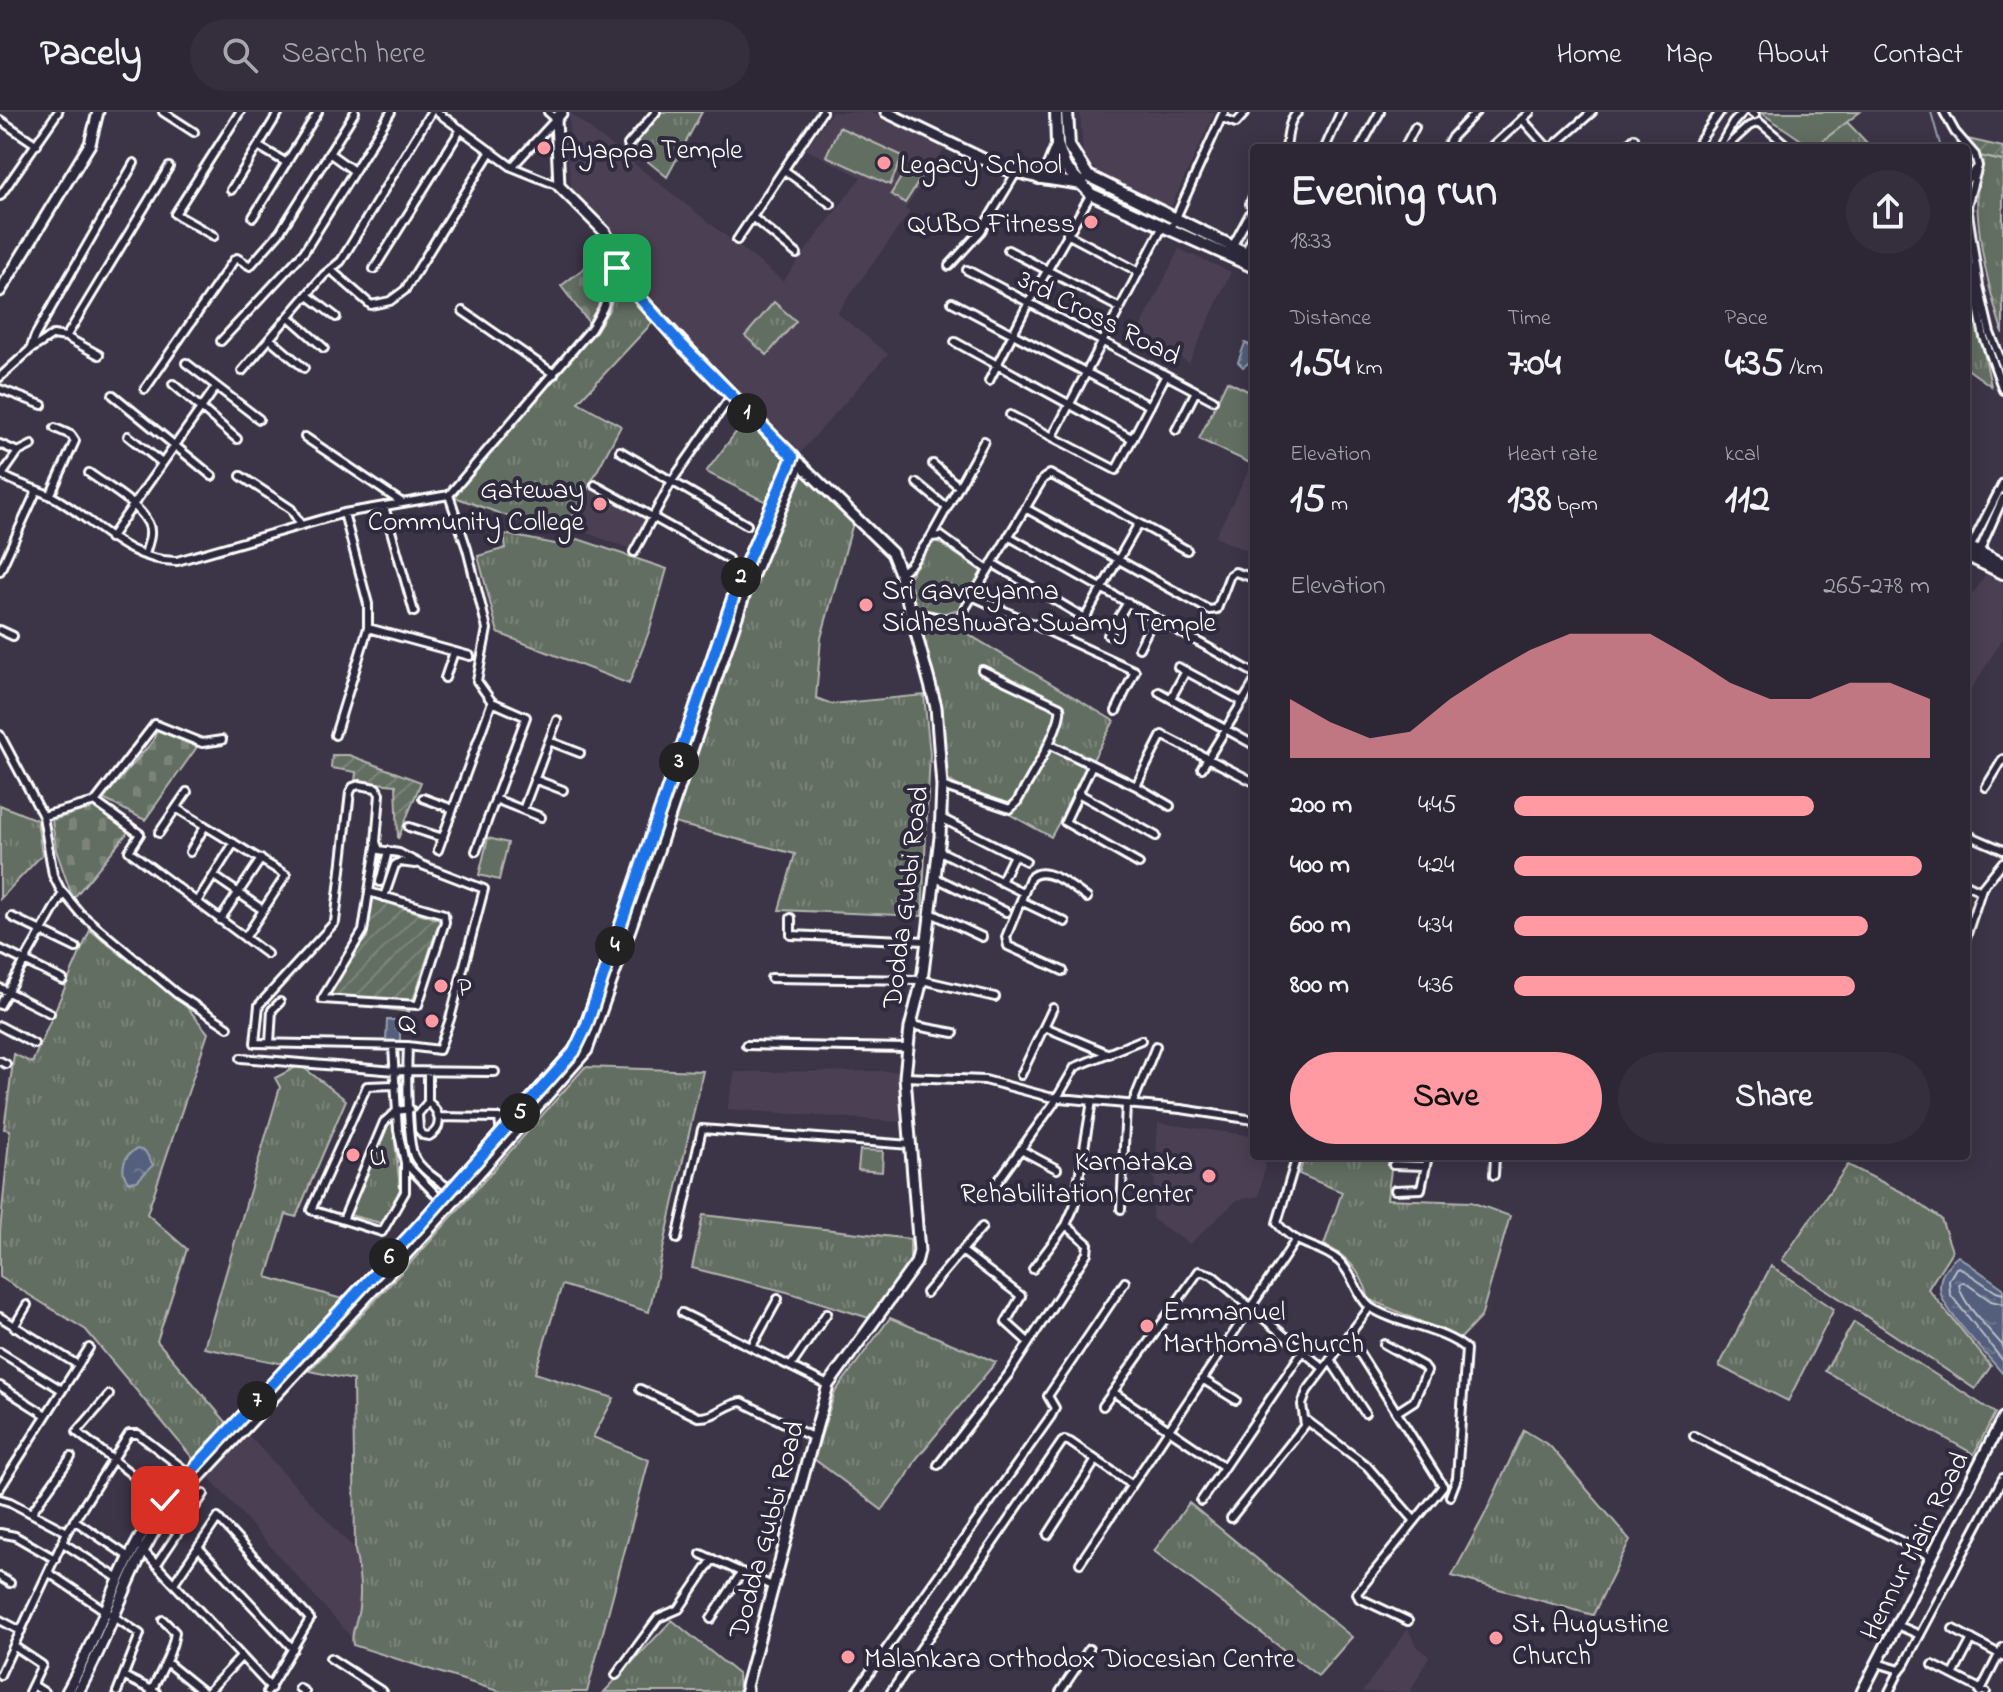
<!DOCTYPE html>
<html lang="en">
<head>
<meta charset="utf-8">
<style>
	:root { --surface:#2d2735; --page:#352f3d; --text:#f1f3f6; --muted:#a7a5ad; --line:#484450; --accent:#ff9aa2 }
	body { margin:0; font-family:"Indie Flower",sans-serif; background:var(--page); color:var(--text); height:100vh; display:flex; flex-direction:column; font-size:30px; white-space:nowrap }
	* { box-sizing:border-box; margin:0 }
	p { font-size:26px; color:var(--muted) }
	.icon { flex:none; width:44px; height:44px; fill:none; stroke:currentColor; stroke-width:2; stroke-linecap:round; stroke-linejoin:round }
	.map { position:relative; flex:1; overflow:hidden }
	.details { position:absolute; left:1250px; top:32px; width:720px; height:1016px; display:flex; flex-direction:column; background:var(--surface); border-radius:8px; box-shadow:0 4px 20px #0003,0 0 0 2px var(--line) }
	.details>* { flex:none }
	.pin { position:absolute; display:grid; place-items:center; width:68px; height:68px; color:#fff; margin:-34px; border-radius:16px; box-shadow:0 4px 12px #0006 }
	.km { position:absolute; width:40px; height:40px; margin:-20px; border-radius:50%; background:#222; color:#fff; font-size:22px; line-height:40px; text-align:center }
	.round { display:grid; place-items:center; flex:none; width:84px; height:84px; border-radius:42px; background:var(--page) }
	.overview { display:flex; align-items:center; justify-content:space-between; height:136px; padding:0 40px }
	h1 { font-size:44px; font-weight:700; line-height:60px }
	.metrics { display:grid; grid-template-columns:repeat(3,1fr); gap:12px; height:136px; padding:8px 40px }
	.metrics div { display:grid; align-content:center }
	.metrics b { font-size:40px; font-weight:700 }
	.metrics small { font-size:22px; font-weight:400 }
	.metrics p { font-size:22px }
	.chart { height:224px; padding:16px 40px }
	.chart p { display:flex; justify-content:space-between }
	.chart svg { width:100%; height:144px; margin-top:8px; fill:var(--accent); opacity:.7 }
	.action { display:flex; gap:16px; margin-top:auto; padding:16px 40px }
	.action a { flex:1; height:92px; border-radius:48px; background:var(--accent); color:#111; font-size:32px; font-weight:700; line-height:92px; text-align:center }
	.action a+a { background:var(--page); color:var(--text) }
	ul { padding:0 40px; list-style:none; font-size:26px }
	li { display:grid; grid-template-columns:128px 96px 1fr; align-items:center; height:60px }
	li i { height:20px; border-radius:10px; background:var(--accent) }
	header { display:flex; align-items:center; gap:48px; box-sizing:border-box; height:112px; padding:0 40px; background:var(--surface); border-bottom:2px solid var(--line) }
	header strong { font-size:38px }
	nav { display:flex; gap:44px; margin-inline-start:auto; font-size:28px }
	.search { width:560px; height:72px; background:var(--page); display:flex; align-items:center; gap:20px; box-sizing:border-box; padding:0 28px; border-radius:44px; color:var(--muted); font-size:30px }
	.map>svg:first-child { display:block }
</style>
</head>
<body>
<header>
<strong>Pacely</strong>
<div class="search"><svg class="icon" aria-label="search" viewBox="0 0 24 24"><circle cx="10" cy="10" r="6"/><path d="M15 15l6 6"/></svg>Search here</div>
<nav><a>Home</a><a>Map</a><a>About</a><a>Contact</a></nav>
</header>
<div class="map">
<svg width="2003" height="1580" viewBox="0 0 2003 1580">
	<defs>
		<pattern id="grass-tufts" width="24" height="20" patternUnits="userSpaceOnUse" patternTransform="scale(2)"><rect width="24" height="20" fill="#646e62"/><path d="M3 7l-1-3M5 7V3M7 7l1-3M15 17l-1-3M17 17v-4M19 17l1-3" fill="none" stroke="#7b847a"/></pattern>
		<pattern id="cemetery-stones" width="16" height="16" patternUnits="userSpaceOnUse" patternTransform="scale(2)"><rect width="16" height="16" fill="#646e62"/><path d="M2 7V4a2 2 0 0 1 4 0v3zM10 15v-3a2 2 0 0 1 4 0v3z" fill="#7b847a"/></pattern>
		<pattern id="garden-furrows" width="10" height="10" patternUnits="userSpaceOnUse" patternTransform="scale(2)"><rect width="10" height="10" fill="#646e62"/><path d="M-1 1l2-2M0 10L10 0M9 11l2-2" fill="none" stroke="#7b847a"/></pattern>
		<pattern id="water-ripples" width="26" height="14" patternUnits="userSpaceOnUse" patternTransform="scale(2)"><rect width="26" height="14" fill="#525f7b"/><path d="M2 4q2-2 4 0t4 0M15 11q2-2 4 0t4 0" fill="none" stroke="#6c778f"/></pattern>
	</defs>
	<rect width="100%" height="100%" fill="#3c3447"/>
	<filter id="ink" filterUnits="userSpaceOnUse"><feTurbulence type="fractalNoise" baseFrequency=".0125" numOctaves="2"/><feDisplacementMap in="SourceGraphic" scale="16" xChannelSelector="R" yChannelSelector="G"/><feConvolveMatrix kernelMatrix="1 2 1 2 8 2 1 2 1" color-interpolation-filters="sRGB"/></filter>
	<g filter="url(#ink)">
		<path fill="#4c3f53" d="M832,0H869L946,35L905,97L910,100L837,201L888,242L800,341L671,213L632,168L620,127L572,79L568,48L570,1L783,169L861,65L805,37Z
			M1080,0H1215L1170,97L1099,62L1083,43Z
			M1179,137L1231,160L1189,251L1139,219Z
			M1252,352L1254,353V442L1215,425Z
			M590,376L647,407L630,437L568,414Z
			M1986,462L2003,470V526L1966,586V492Z
			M898,959L901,1010L727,997L735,960Z
			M1158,1011L1254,1024V1044H1267L1259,1084L1237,1088L1190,1132L1152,1107Z
			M249,1324L355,1438L360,1463L359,1496L351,1525L208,1364Z
			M1408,1517L1417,1534L1429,1544L1410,1580H1362Z"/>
		<path fill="url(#grass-tufts)" stroke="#b2b6b0" stroke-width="2" d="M661,0H702L667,65L630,35Z
			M1847,10L1872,36H1813Z
			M1975,43L2003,49V222C1989,179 1978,131 1977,86C1977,70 1984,57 1975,43Z
			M1966,155L1991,274L1966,256Z
			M617,171L653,210L578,290L621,314L568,414L546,418L457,386L455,381L597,218L610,196Z
			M774,190L796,209L767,243L745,224Z
			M1227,269L1254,282V353L1199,327Z
			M746,307L785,347L766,390L706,360Z
			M801,361L853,411L821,526L816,586L832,592L924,583L930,642L922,804L779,798L795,742L674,711L751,475Z
			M504,422L555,432L578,427L667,457L650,517L629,572L498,521L478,444L506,436Z
			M935,428L983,460L960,497L941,502L914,494L908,466Z
			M917,503L951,512L1114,609L1051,725L947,668L942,592Z
			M0,693L37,708L42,743L0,787Z
			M90,818L186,894L208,921L147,1102L187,1137L157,1229L227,1311L195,1349L86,1218L0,1165V1119L10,1018L4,1017L14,942L32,951Z
			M300,953L346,988L296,1105L286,1102L267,1165L342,1187L284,1252L204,1236L280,975L275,966Z
			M585,955L703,959L649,1200L562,1173L535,1261L614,1286L593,1325L649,1348L587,1580H501L353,1533C350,1520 358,1509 359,1495C362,1476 359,1457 355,1438L353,1268L309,1259L424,1136Z
			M387,1010L393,1011L400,1077L384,1112L346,1102Z
			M1305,1044H1393L1387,1087L1471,1090L1510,1104L1481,1205L1460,1227L1369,1187C1363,1162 1348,1144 1324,1133L1342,1080L1299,1062Z
			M1848,1053L1906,1082L1941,1107L1952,1139L1928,1177L1991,1254L1975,1277L1782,1148Z
			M703,1103L910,1127V1155L869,1206L787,1180L692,1156Z
			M1771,1154L1834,1197L1788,1289L1719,1254Z
			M890,1206L996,1250L917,1346L906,1366L882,1398L814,1347L835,1280Z
			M1854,1210L1995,1301L1974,1342L1825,1259Z
			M1524,1318L1550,1334L1630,1428L1593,1503L1452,1464L1484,1404Z
			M1189,1391L1352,1525L1318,1564L1154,1439Z
			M672,1508L738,1562L739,1580H604Z"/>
		<path fill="url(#cemetery-stones)" stroke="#b2b6b0" stroke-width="2" d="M606,139C614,169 607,186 589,211L561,174Z
			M157,618L197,635L145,708L103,687L153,629Z
			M95,695L129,719L73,787L56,738L52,708Z"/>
		<path fill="url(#garden-furrows)" stroke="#b2b6b0" stroke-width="2" d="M1959,25L2003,35V49L1975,43Z
			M332,643H349L421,670L398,727L396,673L355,669L356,660L331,656Z
			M373,786L440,808L409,900L317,888L367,825Z"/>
		<path fill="#646e62" stroke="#b2b6b0" stroke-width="2" d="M1760,0H1860L1813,36Z
			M839,15L903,44L890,73L826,44Z
			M906,57L921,66L905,91L891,82Z
			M488,726L508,731L499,768L479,763Z
			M860,1038L883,1039L882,1060L858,1058Z"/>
		<path fill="url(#water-ripples)" stroke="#979fb0" stroke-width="2" d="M1245,231L1254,235V247L1243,255L1238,250Z
			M387,908H400V929H386Z
			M137,1037L145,1039L153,1053L137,1069L128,1070C119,1058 124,1042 137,1037Z
			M1958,1144L2003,1176V1262C1989,1245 1945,1200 1941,1182C1937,1166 1946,1153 1958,1144Z"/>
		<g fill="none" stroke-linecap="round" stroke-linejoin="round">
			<path stroke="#babfca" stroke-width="2" d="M2003,1182L1996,1180L1959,1155L1956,1156L1949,1168L1950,1182L2003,1249
				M2003,1192L1991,1189L1964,1170L1959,1172C1960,1190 1991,1219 2003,1234"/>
			<path stroke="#979fb0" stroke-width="2" d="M1931,0L1941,36"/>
			<defs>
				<path id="street" d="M163,0L194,20
					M437,0L512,55L559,74
					M1751,0L1755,3
					M1944,0L1955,20L1975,43L1978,54L1967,94L1979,174L1990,221L2003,253
					M1222,6L1236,11L1245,1
					M1522,7L1548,36
					M0,8L37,33
					M628,33L656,0
					M258,34L287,51
					M1286,36C1288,23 1288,9 1298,0
					M1325,36L1341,0
					M1360,36L1380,0
					M1404,36L1415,15
					M1446,36L1452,25L1476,0
					M1491,36L1530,0
					M1551,36L1592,0
					M1624,36L1634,26
					M1695,36L1720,0
					M1719,36L1733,11L1743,0
					M1725,36L1749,14L1759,10L1790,36
					M329,41L354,59
					M512,55L556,7L548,0
					M784,58L831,92
					M1966,69L1976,57
					M231,78L279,0
					M0,84L58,0
					M253,105L318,0
					M752,105L797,142
					M1170,119L1224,0
					M214,124L175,102L240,0
					M737,128L822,0
					M1232,135L1253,96L1250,92L1254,82
					M1966,135L1984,225L2003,278
					M1008,138L1120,196
					M1245,141L1254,122
					M949,154L981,119L1016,61
					M374,157L461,17
					M331,158L371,193L390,189L405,178L491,39
					M967,158L1213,288
					M1139,160L1162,116
					M307,183L336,205
					M952,190L1150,294
					M463,199L554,262
					M289,205L324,236
					M66,225L99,243
					M270,227L304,256
					M221,229L304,140L391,0
					M955,230L1133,327
					M30,238L53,223L66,225L169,55
					M186,251L259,307
					M242,259L324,163L341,149L431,0
					M0,265L30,238L35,224L134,51
					M989,269L1028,192L1091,82
					M173,272L237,327
					M0,277L42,293
					M145,277L234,148L237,146L250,154L280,120L355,0
					M113,283L212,364
					M1010,303L1116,358L1166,263
					M1176,318L1196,279
					M128,324L162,351
					M1053,324L1139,160L1067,122
					M305,325L401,390
					M0,332L18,340
					M620,339L747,413
					M933,352L958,374
					M89,361C108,375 137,390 148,411C153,420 148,432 145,442
					M0,362C18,373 39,377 57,387C96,410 129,450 177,449L344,401L449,383L591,217L603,196L617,156
					M2,363L18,340L32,333
					M241,364L291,397L301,413
					M917,371L947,396
					M595,373L728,447
					M449,383L467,437L487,517L477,569L492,590L526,605L476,739
					M50,384L75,329L71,323L55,316
					M384,394L414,500
					M1025,396L1209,498L1217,497L1230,463L1235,460L1254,466
					M1008,424L1254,561
					M931,425L984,329
					M110,426L216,275
					M1970,436L2003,371
					M634,440L672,369L731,284
					M1979,440L2003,386
					M992,451L1085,506L1139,411
					M0,459L37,378
					M900,461L910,453L931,425L941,424L988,458
					M972,484L1135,559L1116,599
					M910,500L950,508L960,505L1043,367L1050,362L1187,438
					M368,516L470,544
					M0,518L13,524
					M1108,523L1128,490
					M1139,536L1154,506
					M1178,555L1243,590
					M445,566L454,540
					M1159,580L1254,633
					M1171,586L1186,559
					M0,623L43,704L53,763L60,777L80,801L177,882L228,915
					M335,623L368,516V492L344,401
					M549,629L580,641
					M1049,632L1136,674L1170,694
					M1092,653L1065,710L1139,752
					M1202,656L1254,571
					M534,667L563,678
					M359,673L376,676L380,682L376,730L379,738L399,741L422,753L484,777L450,907L439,938L408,934L255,931L259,893L335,810L350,680L353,675Z
					M942,674L1010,697L1017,690C1027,672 1064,612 1060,595L982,558
					M1136,674L1162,623L1254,670
					M1986,675L2003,647
					M187,680L176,696L286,763L245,826
					M1078,681L1156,724
					M423,686L453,697
					M495,687L541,705
					M95,690L140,722L129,739L197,790
					M523,698L557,608
					M43,704L95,690L155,612L202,631L222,628
					M941,706L1026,749
					M409,715L443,726
					M159,721L176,696
					M1966,722L2003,738
					M234,731L197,790L267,842
					M438,738L492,590
					M938,738L1024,781
					M190,740L205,714
					M214,764L263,798
					M934,765L1006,800
					M380,770L388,739
					M1001,770L1014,743
					M1966,772L1981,779
					M369,780L444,802L445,810L418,893L322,887L363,819L376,734
					M384,785L395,753L400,750L415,752
					M1021,789L1065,810
					M929,800L982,825
					M12,805L76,836
					M791,806V823L926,829
					M220,808L261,747
					M1966,825L1982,776L2003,750
					M0,837L63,868
					M1063,859L1008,834L1006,825L1030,766C1045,751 1073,776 1087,786
					M771,866L922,868L995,885
					M0,876L50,901
					M0,893L63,781
					M911,913L954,921
					M0,914L34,932
					M1045,915L1109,942
					M270,931L272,898L280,890
					M746,933L907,936
					M393,934L398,1018L405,1051L443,1090
					M408,934C407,955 406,1031 415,1046C423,1060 441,1070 453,1079
					M241,946L395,959L495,960
					M0,949L6,952
					M1021,963L1053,896
					M905,965L985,968L1049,985L1181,997L1254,1008
					M396,973L367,974L311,1098L382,1120L405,1080V1051
					M428,990C440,999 444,1016 429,1024L423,1023L419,1018L418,1002L428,990V960
					M1132,993L1156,934
					M438,1005L499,1006L500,1015L505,1020
					M1021,1038L1057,1057
					M1297,1044L1277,1111C1298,1137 1318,1131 1339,1149C1353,1161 1356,1184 1370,1195C1395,1212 1444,1217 1466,1237L1457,1366L1450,1384
					M1393,1053L1426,1054
					M1494,1063L1495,1044
					M1395,1078L1421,1077L1428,1044
					M991,1079L1054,991L1075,955L1141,928
					M1121,1097L1126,993
					M343,1108L384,1010L397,999L410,997
					M677,1127L702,1017L911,1033
					M962,1139L1021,1184L1006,1210L1028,1230
					M1033,1157L1066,1113
					M926,1181L982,1115
					M682,1201L828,1273
					M0,1205L78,1253
					M14,1215L27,1193
					M1348,1223L1443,1374L1357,1481L1359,1486L1408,1509
					M1384,1232L1423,1254L1427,1259L1414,1289L1397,1300
					M752,1234L778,1187
					M0,1240L62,1278
					M1330,1248L1365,1301
					M791,1254L827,1201
					M1202,1267L1236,1288
					M0,1274L46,1303
					M640,1277L698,1305C716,1306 726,1291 742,1290L812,1325
					M1113,1280L1224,1355
					M109,1283L77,1320L165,1388
					M1103,1294L1199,1159L1212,1163L1323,1256
					M1306,1308L1367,1354L1415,1409
					M1694,1324L1932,1445
					M938,1353L1008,1263L1087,1141L1088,1132L1066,1113L1074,1095L1092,989
					M0,1376L89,1236
					M0,1387L10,1390L67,1420
					M1201,1389L1302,1240
					M32,1400L71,1345
					M1231,1406L1305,1313L1302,1293L1307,1279L1370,1195
					M74,1408L129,1445
					M0,1421L15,1424L55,1447
					M1048,1423L1096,1348
					M63,1431L119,1467
					M136,1431L271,1576
					M198,1435L293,1537
					M701,1442L772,1474
					M1080,1451L1295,1129
					M157,1452L204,1382
					M49,1461L140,1522L117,1580
					M0,1465L10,1471
					M174,1471L218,1406L310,1507L267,1580
					M711,1507L742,1460
					M0,1508L21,1519
					M1897,1513L1920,1523
					M1953,1517L2003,1544
					M15,1535L42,1553L29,1580
					M330,1546L383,1580
					M166,1550L203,1580
					M1877,1551L1900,1558L1904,1553L2003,1366
					M1933,1553L1986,1580
					M0,1563L67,1420L129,1322H138L190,1362
					M616,1563L658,1506L679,1497L713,1447
					M1953,1563L1972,1527
					M125,1565L156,1580
					M33,1573L44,1580
					M299,1576L305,1580
					M151,1580C160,1561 172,1542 175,1520L163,1508
					M208,1580L241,1545
					M856,1580L1051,1304L1055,1296L1048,1284L1125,1170
					M891,1580L1062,1330L1065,1328L1070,1330L1131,1372
					M1060,1580L1089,1537
					M1889,1580L1900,1558
					M1980,1580L2003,1535"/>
				<path id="secondary" d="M562,0L556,7L559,74L605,120L614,138L617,156L628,173L752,305L892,441L900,461L936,595L942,674L940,725L922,868L910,916L905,965L919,1139L916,1151L828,1273L746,1574L747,1580
					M886,0L1004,57L1039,66L1079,72L1083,69
					M0,179L90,32L98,0
					M67,1580C101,1520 119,1452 159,1395L418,1115L578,934L651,730L739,469L793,345
					M78,1580C111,1522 128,1456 166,1401L425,1122L587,938L660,733L744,484L800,351
					M1862,1580L2003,1306"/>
				<path id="primary" d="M1056,0L1057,32L1065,55L1091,82L1254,155
					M1067,0L1069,34L1088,64L1254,145
					M1039,66L1048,56L1057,34
					M1966,434L2003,452
					M1966,443L2003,461"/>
			</defs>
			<use href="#street" stroke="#fff" stroke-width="12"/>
			<use href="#secondary" stroke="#fff" stroke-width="15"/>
			<use href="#primary" stroke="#fff" stroke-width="16"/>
			<use href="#street" stroke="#2f2a3d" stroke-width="6"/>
			<use href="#secondary" stroke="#2f2a3d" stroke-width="9"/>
			<use href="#primary" stroke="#2f2a3d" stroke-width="10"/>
		</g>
	</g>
	<g fill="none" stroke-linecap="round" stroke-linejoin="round" filter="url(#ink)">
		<defs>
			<path id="route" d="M165,1388L418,1115L574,940L586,915L739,469L793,345L681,232L628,173L617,156"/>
		</defs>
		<use href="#route" stroke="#fff" stroke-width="16"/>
		<use href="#route" stroke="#1a73e8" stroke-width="10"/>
	</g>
	<g fill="#ff9aa2" stroke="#2f2a3d" stroke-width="3">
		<circle cx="544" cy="36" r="8"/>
		<circle cx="884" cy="51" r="8"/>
		<circle cx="1091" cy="110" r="8"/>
		<circle cx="600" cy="392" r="8"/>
		<circle cx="866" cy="493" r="8"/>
		<circle cx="441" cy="874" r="8"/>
		<circle cx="432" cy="909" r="8"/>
		<circle cx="353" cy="1043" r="8"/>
		<circle cx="1209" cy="1064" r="8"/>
		<circle cx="1147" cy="1214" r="8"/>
		<circle cx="1496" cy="1526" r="8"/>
		<circle cx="848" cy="1545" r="8"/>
	</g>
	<g text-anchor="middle" stroke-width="8" stroke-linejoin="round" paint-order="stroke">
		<g font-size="28" fill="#fff" stroke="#2f2a3d" text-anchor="start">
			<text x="560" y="46">Ayappa Temple</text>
			<text x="900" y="61">Legacy School</text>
			<text x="1075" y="120" text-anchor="end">QUBO Fitness</text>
			<text x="584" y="386" text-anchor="end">Gateway<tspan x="584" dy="32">Community College</tspan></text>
			<text x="882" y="487">Sri Gavreyanna<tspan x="882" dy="32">Sidheshwara Swamy Temple</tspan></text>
			<text x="457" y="884">P</text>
			<text x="416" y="919" text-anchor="end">Q</text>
			<text x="369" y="1053">U</text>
			<text x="1193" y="1058" text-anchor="end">Karnataka<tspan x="1193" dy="32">Rehabilitation Center</tspan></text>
			<text x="1163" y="1208">Emmanuel<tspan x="1163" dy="32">Marthoma Church</tspan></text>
			<text x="1512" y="1520">St. Augustine<tspan x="1512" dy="32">Church</tspan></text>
			<text x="864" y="1555">Malankara Orthodox Diocesian Centre</text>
		</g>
		<g font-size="28" fill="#fff" stroke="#2f2a3d">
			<text transform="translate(1100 204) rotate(27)" y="10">3rd Cross Road</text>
			<text transform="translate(904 785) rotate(-83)" y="10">Dodda Gubbi Road</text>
			<text transform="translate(765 1417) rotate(-75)" y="10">Dodda Gubbi Road</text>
			<text transform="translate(1913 1433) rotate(-63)" y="10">Hennur Main Road</text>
		</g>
	</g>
</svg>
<div class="pin" style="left:617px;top:156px;background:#1e9e55"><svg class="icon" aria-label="arrive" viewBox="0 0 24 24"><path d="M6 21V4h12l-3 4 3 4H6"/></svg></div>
<div class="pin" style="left:165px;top:1388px;background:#d93025"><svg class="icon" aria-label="check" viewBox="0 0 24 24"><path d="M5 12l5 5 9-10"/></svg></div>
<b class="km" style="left:747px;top:301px">1</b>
<b class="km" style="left:741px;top:465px">2</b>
<b class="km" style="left:679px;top:650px">3</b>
<b class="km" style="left:615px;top:834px">4</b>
<b class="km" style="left:520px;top:1001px">5</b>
<b class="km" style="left:389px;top:1146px">6</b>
<b class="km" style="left:257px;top:1289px">7</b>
<section class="details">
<div class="overview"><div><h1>Evening run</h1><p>18:33</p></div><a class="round"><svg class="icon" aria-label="share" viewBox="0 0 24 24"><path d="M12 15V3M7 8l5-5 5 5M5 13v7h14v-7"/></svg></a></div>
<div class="metrics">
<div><p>Distance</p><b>1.54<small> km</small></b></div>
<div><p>Time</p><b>7:04</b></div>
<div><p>Pace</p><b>4:35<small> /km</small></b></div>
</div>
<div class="metrics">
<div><p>Elevation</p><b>15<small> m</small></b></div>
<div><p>Heart rate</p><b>138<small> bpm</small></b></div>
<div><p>kcal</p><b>112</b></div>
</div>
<div class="chart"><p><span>Elevation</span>265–278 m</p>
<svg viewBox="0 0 160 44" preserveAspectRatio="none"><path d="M0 44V26L10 33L20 38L30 36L40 26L50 18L60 11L70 6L80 6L90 6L100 13L110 21L120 26L130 26L140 21L150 21L160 26V44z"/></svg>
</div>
<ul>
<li><b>200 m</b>4:45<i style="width:72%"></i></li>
<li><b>400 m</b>4:24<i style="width:98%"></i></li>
<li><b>600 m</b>4:34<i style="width:85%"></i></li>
<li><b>800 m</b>4:36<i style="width:82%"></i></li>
</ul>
<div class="action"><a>Save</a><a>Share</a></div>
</section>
</div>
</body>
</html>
